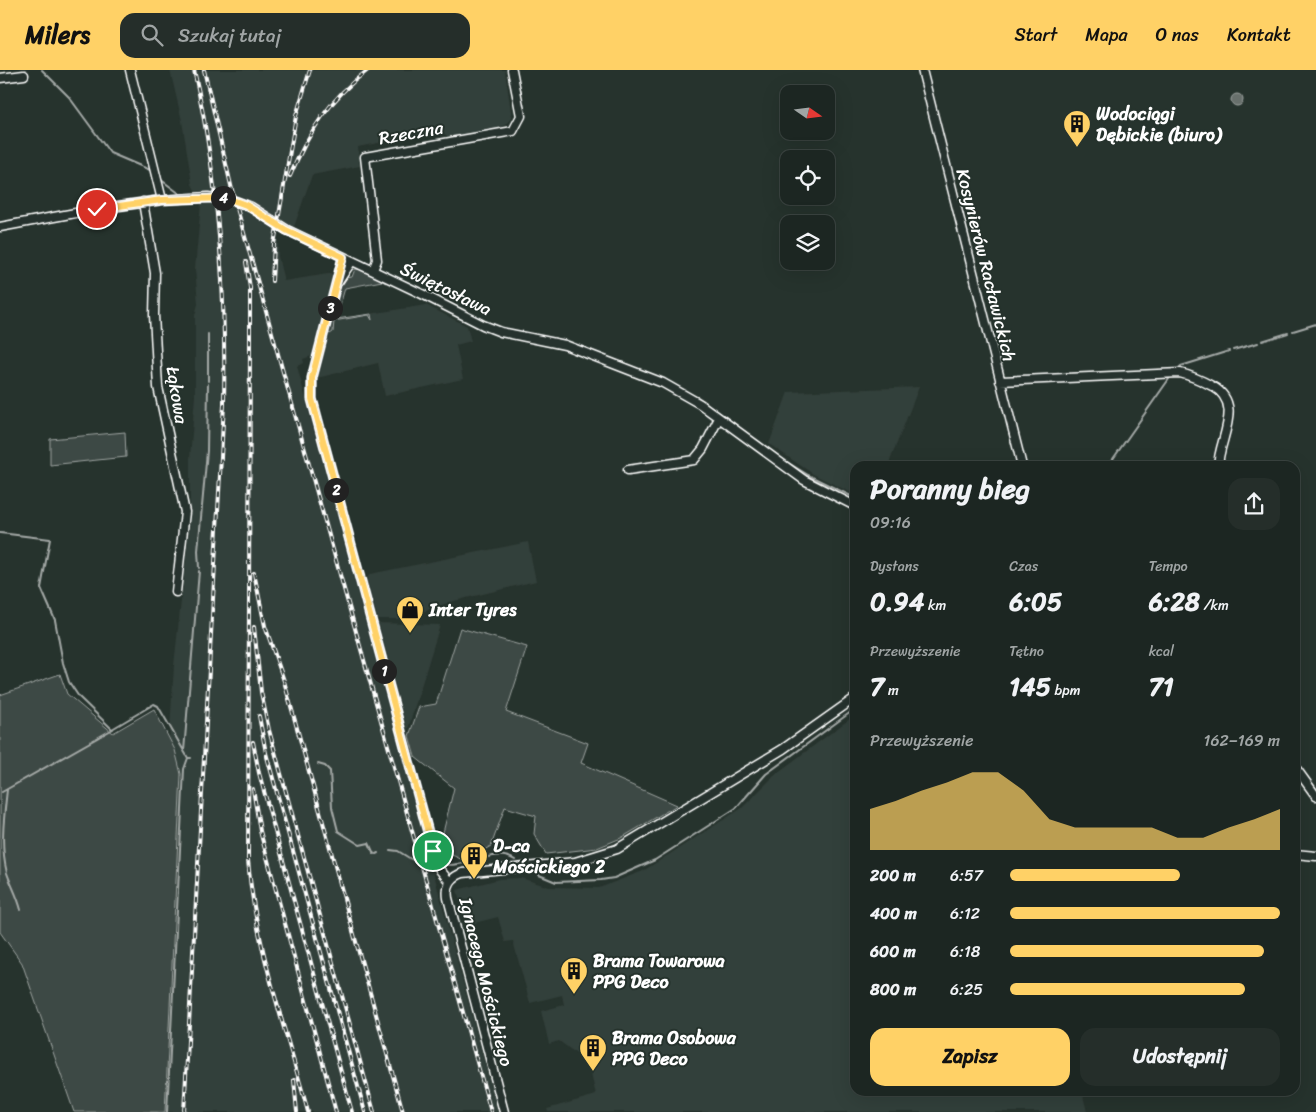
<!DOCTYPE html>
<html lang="pl">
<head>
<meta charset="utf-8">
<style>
	:root { --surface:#1c2622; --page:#252e2a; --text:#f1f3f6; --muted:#a0a5a5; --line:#3a4340; --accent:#ffd166 }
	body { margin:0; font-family:Sriracha,sans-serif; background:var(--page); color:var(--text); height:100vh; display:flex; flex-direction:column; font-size:19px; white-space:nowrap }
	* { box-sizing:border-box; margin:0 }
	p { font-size:16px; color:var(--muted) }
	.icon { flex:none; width:28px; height:28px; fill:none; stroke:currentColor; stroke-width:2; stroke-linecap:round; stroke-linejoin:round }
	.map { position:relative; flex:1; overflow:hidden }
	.sheet { position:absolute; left:850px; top:391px; width:450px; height:635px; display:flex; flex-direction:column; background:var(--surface); border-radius:15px; box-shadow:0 5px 20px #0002,0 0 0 1px var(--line) }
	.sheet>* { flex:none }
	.needle { width:32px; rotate:104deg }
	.buttons { position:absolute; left:780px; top:15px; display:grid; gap:10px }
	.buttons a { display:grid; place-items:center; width:55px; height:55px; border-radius:10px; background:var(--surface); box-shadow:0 5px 20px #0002,0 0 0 1px var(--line); font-size:25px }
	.pin { position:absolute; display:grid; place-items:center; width:42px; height:42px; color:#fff; margin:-21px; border:2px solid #fff; border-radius:50%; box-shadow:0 1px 5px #0007 }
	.km { position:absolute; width:25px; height:25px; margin:-12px; border-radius:50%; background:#222; color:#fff; font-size:14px; line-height:25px; text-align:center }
	.round { display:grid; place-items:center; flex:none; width:52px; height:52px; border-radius:15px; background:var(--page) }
	.overview { display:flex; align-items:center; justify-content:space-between; height:85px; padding:0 20px }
	h1 { font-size:28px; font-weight:700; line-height:38px }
	.figures { display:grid; grid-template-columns:repeat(3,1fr); gap:8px; height:85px; padding:5px 20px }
	.figures div { display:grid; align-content:center }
	.figures b { font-size:25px; font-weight:700 }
	.figures small { font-size:14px; font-weight:400 }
	.figures p { font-size:14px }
	.chart { height:140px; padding:10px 20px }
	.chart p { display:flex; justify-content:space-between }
	.chart svg { width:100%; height:90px; margin-top:5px; fill:var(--accent); opacity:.7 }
	.action { display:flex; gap:10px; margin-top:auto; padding:10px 20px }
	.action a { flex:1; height:58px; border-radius:15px; background:var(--accent); color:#111; font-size:20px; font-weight:700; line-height:58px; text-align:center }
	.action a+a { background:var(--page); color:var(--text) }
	ul { padding:0 20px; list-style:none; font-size:16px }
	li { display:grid; grid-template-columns:80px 60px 1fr; align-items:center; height:38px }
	li i { height:12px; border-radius:6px; background:var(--accent) }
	header { display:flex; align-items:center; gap:30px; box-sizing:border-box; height:70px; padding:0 25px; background:var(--accent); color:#111 }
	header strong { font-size:24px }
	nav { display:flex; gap:28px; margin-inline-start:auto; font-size:18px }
	.search { width:350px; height:45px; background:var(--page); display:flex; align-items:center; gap:12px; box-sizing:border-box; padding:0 18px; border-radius:15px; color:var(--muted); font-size:19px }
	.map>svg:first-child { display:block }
</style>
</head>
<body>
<header>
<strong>Milers</strong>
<div class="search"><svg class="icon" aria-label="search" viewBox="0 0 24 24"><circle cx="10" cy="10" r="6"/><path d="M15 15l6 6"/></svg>Szukaj tutaj</div>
<nav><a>Start</a><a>Mapa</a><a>O nas</a><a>Kontakt</a></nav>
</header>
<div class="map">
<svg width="1316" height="1042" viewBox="0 0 1316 1042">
	<rect width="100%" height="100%" fill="#26332d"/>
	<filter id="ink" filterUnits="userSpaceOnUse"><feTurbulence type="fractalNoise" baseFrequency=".02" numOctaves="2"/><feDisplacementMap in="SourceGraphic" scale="10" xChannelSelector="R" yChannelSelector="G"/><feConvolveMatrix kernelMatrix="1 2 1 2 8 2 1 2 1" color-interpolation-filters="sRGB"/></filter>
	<g filter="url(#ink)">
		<path fill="#333f3a" d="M170,0H505L512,48L504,56L492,61L450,69L445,64H423L358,77L360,96L312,105L294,157L288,166L278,161V186L284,211L334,203L312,286L303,289L304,293L297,296L498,1042H154L159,836L174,595L190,449V388L195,325V245L198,234L195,198L201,133L192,114L182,51Z
			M426,235L467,256L471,271L456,275L463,309L385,326L378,293L317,308L332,250Z
			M919,317L888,396H855V425L813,404L769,374L788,322Z
			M528,472L536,511L450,532L403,549H377L366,509L370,504Z
			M378,553L440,555L407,662Z
			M855,645V1021H1082L1087,1042H548L547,1039L596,1025L586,983L578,985L559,971L549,974L541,941L564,935L562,925L530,933L513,871L505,872L498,847L466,855L457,820L499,809L521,808L549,817L599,818L643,801L742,738L777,703Z"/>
		<path fill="#3e4944" stroke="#9ea4a2" d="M355,199L365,200L387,210L386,213L382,211L345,218L336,249L371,244L372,250L369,245L334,251L333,262L330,264L328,262L341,215L345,208L352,207Z
			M125,362L126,387L50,395V369Z
			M460,558L527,577L506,642L588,673L581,693L677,735L621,768L597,778L546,784L534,764L536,746L505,737L491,776L465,791L439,779L454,718L415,687L409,666L419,637L436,634Z
			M60,604L67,624L113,663L154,639L175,680L181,704L165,1042H74L22,893L0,862V625Z"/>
		<path fill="#67706c" stroke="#a4a9a7" d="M1231 30a6 6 0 1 1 12 0a6 6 0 1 1-12 0Z"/>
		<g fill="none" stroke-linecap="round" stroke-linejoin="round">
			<path stroke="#a4a9a7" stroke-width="2" d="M42,0L69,27L110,83L150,100
				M160,109L180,124H199
				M1293,261L1316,254
				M1262,271L1288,263
				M1233,280L1258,273
				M1178,299L1181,296L1229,281
				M208,311V264
				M698,327L775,384
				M787,392L808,405L855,428
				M1108,396L1169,309
				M0,463L50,469L41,518L55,550L63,593L69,612L79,627L112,659L154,634L158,636L188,688H191
				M199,498L198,481L207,381L208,314
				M184,681L199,501
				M318,694L325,696L330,701L332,737L338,761L360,775L369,773L374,784
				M7,720C4,747 0,776 7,803C11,815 18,827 21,840
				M2,722L113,659
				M390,780L398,781L419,794
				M376,784L378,783
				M445,795C469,797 494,777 515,790
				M539,805L556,812L601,810L614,808L655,790L736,738L766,704L855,639
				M167,1042L184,699L188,688"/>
			<defs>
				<path id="minor" d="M130,0L162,130
					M922,0L1022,396
					M0,8L24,5
					M143,132L155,203L154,245L158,317L185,442L176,522
					M0,157L97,139L162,130L208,127L235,131L251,137L287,160L420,223L483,255L501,262L565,275L663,313L700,334L804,410L855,436
					M343,187L312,308V329L433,781L440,800L450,812
					M373,200L377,190L365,87L513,61L521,46L512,0
					M338,212L352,191
					M1000,311L1180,303C1192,306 1201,310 1212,316C1245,334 1219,368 1218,396
					M628,400L694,390L703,379L719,348
					M1295,697L1316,726
					M1295,784L1316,786
					M504,1042L448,828C446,815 451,807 463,803L575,792L617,779L783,679L855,628"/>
			</defs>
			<use href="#minor" stroke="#fff" stroke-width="11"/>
			<use href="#minor" stroke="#26332d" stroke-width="8"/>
			<defs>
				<path id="rail" d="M204,0L233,124L491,1042
					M290,106C308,63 330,28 368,0
					M246,192L250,218V267L248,790C255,876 286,959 308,1042
					M272,211L274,174L296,46L310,0
					M254,503L265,556L284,611L403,1042
					M254,557L261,622L269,660L374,1042
					M259,646L266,683L365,1042
					M253,672L259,703L352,1042
					M253,719L260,761L336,1042
					M294,1010L297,1042
					M184,1042L224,334C226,221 219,110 194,0"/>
			</defs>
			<use href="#rail" stroke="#fff" stroke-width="4"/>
			<use href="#rail" stroke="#26332d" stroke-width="2" stroke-dasharray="5.5" stroke-linecap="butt"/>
		</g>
	</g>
	<g fill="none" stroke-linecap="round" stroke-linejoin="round" filter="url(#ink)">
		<defs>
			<path id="route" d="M97,139L162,130L227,128L246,135L286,160L343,187L312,308V329L433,781"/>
		</defs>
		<use href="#route" stroke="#fff" stroke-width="10"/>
		<use href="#route" stroke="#ffd166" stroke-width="6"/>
	</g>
	<defs>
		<symbol id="building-pin" viewBox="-11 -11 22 30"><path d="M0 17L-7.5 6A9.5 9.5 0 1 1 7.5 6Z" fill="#ffd166" stroke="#26332d"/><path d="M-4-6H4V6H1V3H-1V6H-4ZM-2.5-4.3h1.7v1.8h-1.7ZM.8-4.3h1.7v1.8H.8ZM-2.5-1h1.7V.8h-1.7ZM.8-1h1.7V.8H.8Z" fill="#111"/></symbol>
		<symbol id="shop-pin" viewBox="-11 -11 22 30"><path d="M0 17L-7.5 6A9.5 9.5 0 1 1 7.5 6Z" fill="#ffd166" stroke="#26332d"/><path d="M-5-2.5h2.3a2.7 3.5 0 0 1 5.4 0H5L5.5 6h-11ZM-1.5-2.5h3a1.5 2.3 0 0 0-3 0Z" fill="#111"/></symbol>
	</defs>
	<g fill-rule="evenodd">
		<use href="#building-pin" x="1061" y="38" width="32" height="43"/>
		<use href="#shop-pin" x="394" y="524" width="32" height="43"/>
		<use href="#building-pin" x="458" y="770" width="32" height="43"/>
		<use href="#building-pin" x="558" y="885" width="32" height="43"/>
		<use href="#building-pin" x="577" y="962" width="32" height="43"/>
	</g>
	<g text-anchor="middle" stroke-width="4" stroke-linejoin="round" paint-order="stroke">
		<g font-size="18" font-weight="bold" fill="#fff" stroke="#26332d" text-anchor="start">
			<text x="1096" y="50">Wodociągi<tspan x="1096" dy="21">Dębickie (biuro)</tspan></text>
			<text x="429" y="546">Inter Tyres</text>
			<text x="493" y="782">D-ca<tspan x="493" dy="21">Mościckiego 2</tspan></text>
			<text x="593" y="897">Brama Towarowa<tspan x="593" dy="21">PPG Deco</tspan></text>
			<text x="612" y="974">Brama Osobowa<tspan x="612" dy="21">PPG Deco</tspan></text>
		</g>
		<g font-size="18" fill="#fff" stroke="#26332d">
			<text transform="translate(411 63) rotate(-10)" y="6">Rzeczna</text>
			<text transform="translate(986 195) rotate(76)" y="6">Kosynierów Racławickich</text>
			<text transform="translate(446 219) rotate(26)" y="6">Świętosława</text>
			<text transform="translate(177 325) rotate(81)" y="6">Łąkowa</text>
			<text transform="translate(486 912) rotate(76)" y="6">Ignacego Mościckiego</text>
		</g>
	</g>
</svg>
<div class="buttons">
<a><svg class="needle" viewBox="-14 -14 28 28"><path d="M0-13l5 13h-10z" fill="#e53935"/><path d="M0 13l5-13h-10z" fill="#a0a5a5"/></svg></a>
<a><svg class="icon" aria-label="locate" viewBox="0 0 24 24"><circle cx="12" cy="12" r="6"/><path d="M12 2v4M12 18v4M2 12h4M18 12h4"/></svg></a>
<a><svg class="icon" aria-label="layers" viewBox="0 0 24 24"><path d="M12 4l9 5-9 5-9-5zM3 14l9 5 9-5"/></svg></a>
</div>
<div class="pin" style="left:433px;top:781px;background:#1e9e55"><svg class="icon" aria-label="arrive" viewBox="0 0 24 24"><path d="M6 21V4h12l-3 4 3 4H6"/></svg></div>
<div class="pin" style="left:97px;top:139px;background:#d93025"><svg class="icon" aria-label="check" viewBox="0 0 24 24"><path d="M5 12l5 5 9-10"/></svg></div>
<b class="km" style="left:384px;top:601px">1</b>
<b class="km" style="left:336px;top:420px">2</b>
<b class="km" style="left:330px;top:238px">3</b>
<b class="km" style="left:223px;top:128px">4</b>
<section class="sheet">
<div class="overview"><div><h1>Poranny bieg</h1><p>09:16</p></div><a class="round"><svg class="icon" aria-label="share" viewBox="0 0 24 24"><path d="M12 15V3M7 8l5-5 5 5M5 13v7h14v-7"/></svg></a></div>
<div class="figures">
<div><p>Dystans</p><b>0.94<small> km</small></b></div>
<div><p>Czas</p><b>6:05</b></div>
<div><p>Tempo</p><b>6:28<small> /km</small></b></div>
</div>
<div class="figures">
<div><p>Przewyższenie</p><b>7<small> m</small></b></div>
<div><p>Tętno</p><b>145<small> bpm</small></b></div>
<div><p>kcal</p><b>71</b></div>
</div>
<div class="chart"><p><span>Przewyższenie</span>162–169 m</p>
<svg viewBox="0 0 160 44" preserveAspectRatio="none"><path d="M0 44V24L10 20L20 15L30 11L40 6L50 6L60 15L70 29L80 33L90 33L100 33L110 33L120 38L130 38L140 33L150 29L160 24V44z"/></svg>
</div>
<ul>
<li><b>200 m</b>6:57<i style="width:63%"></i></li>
<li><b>400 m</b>6:12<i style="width:100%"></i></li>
<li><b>600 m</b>6:18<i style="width:94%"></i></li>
<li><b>800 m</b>6:25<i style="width:87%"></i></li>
</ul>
<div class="action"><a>Zapisz</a><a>Udostępnij</a></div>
</section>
</div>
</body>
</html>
